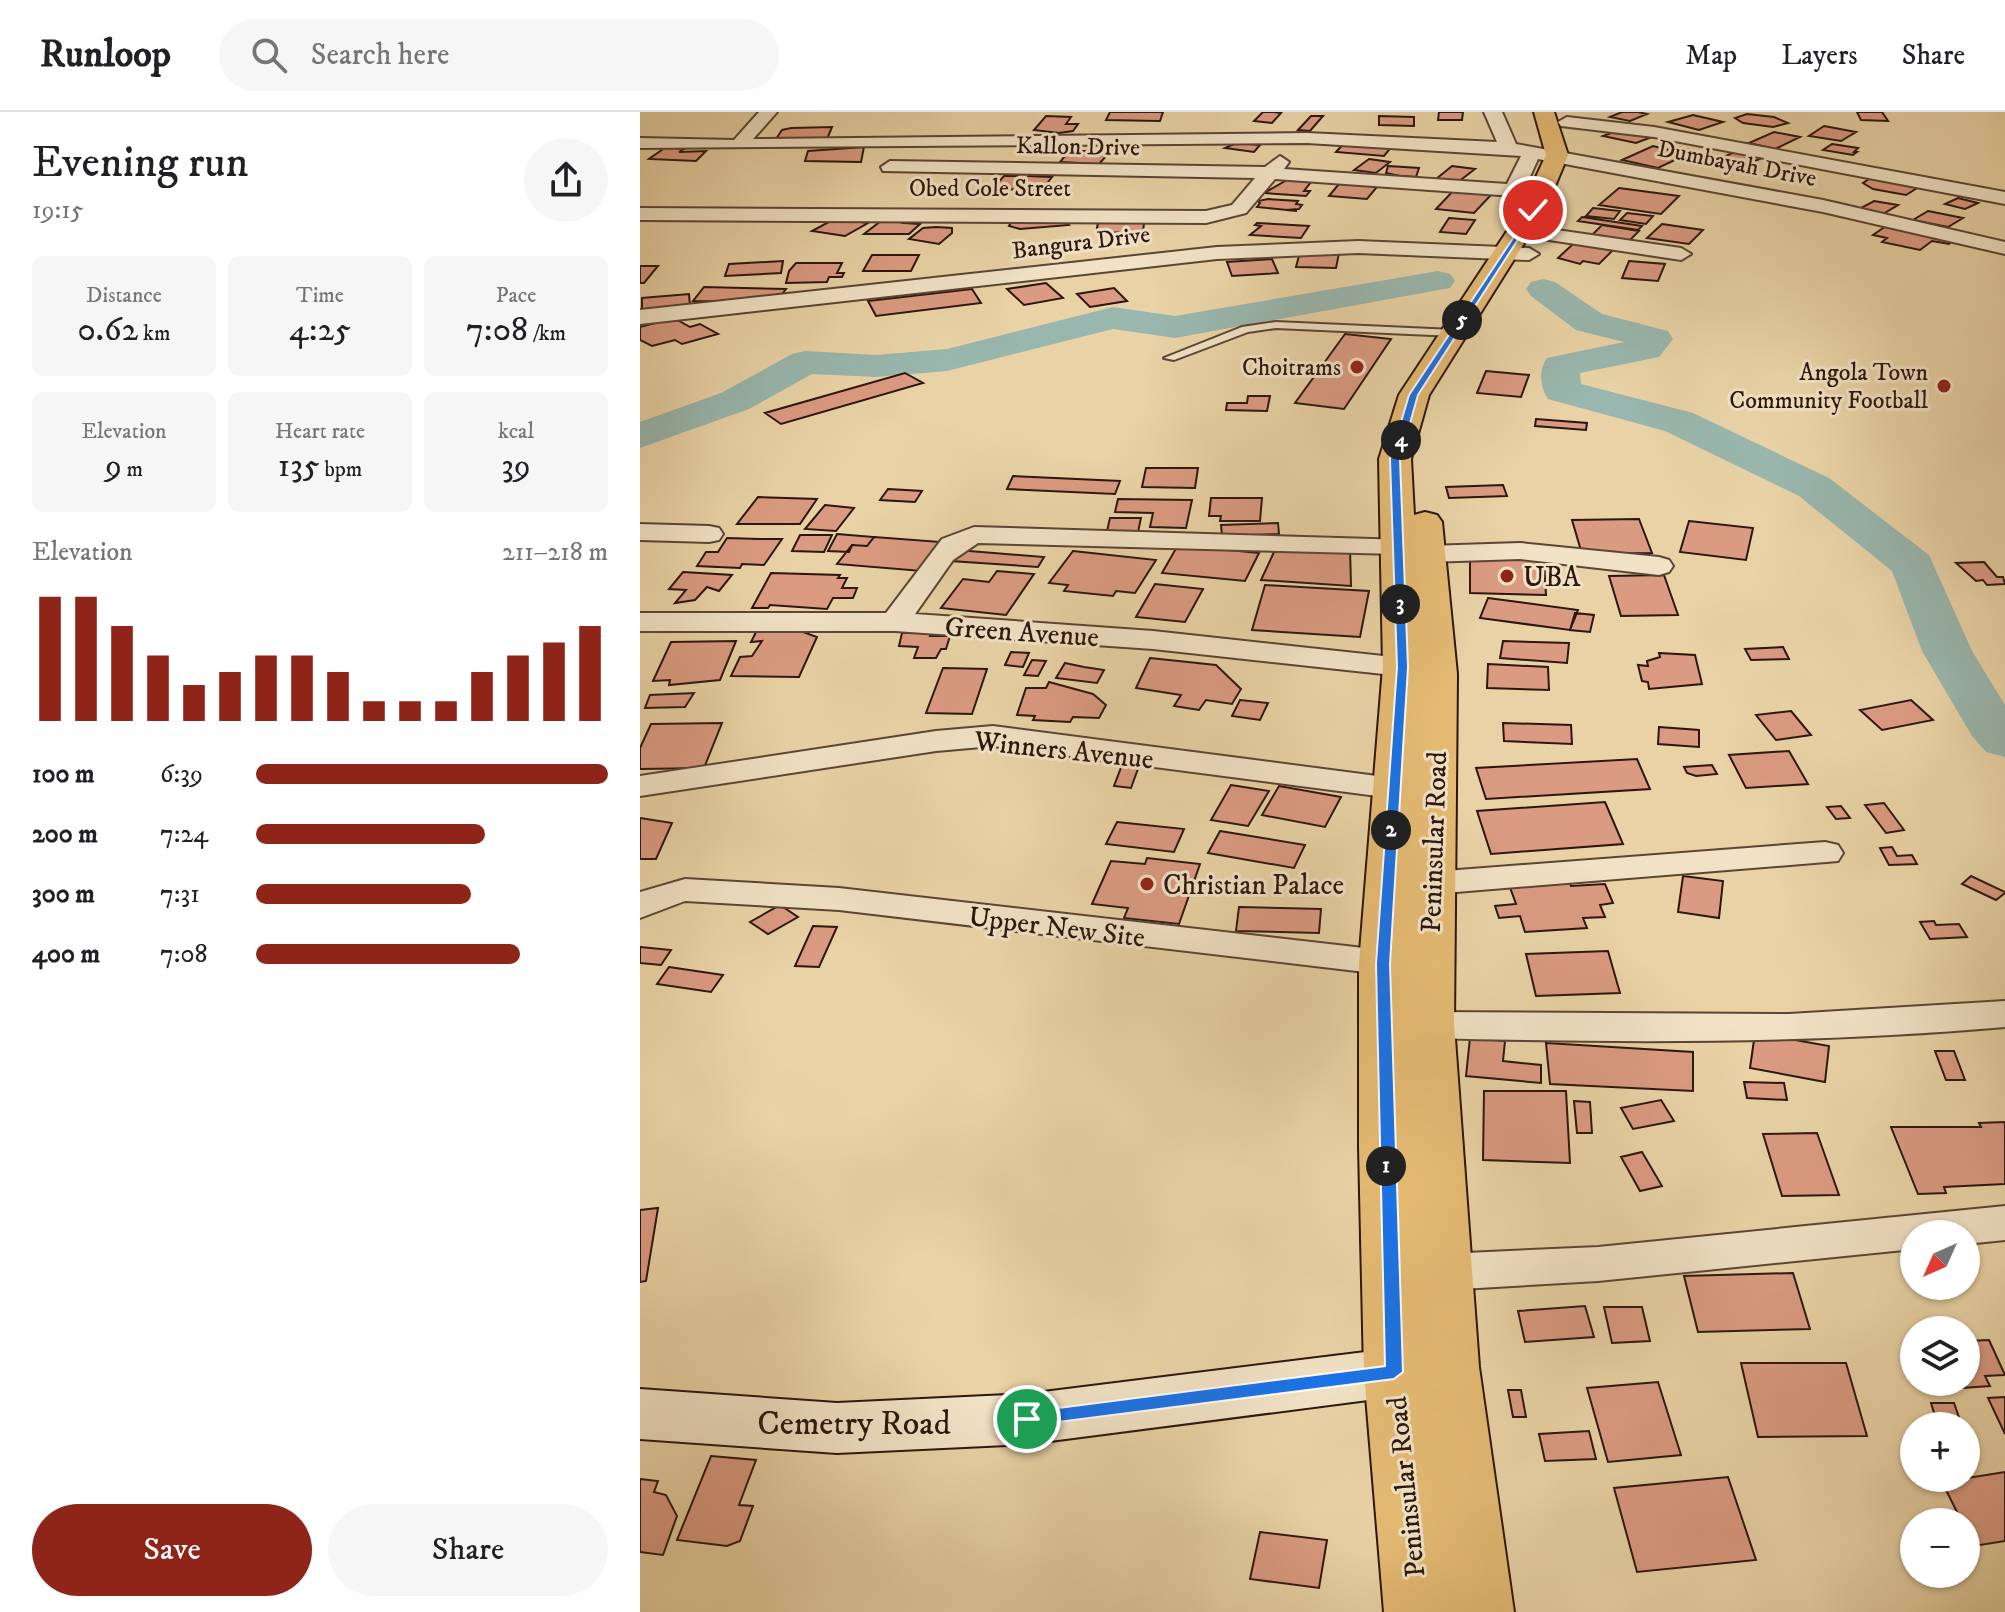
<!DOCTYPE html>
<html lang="en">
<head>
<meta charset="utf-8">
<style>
	:root { --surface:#fff; --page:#f6f6f6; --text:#202124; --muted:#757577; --line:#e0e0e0; --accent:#8f2418 }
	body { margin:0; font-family:"IM FELL DW Pica",serif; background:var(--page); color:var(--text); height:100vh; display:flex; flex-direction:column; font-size:30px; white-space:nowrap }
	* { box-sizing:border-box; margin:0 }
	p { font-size:26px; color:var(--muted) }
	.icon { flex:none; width:44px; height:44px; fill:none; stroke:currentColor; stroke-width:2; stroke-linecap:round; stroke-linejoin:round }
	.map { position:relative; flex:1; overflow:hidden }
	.panel { display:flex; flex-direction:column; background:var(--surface); width:640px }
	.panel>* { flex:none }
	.needle { width:52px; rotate:225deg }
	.buttons { position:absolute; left:1260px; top:1108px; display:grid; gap:16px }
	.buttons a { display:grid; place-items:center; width:80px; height:80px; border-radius:50%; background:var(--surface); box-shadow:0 2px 6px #0004; font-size:40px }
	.pin { position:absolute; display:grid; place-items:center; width:68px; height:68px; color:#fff; margin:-34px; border:4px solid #fff; border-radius:50%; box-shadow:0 2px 8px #0007 }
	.km { position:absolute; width:40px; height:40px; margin:-20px; border-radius:50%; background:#222; color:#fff; font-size:22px; line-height:40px; text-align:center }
	.round { display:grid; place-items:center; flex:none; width:84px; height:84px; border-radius:42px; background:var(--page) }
	.overview { display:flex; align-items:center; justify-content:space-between; height:136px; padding:0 32px }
	h1 { font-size:44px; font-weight:600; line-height:60px }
	.figures { display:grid; grid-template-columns:repeat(3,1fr); gap:12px; height:136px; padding:8px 32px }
	.figures div { display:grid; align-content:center; border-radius:12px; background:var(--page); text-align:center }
	.figures b { font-size:34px; font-weight:600 }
	.figures small { font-size:22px; font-weight:400 }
	.figures p { font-size:22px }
	.chart { height:224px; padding:16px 32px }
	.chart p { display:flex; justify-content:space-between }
	.chart svg { width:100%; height:144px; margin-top:8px; stroke:var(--accent); stroke-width:6 }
	.action { display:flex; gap:16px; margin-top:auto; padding:16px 32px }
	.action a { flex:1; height:92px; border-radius:48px; background:var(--accent); color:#fff; font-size:32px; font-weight:600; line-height:92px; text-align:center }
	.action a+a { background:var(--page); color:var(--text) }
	ul { padding:0 32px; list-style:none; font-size:26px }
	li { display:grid; grid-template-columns:128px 96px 1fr; align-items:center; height:60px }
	li i { height:20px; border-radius:10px; background:var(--accent) }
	header { display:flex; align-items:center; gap:48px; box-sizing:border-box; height:112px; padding:0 40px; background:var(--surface); border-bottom:2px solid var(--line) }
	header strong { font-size:38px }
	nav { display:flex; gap:44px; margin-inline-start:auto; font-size:28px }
	.search { width:560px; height:72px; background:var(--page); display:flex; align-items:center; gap:20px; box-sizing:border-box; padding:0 28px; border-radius:44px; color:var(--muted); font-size:30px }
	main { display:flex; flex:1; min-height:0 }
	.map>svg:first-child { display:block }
</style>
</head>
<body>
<header>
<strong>Runloop</strong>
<div class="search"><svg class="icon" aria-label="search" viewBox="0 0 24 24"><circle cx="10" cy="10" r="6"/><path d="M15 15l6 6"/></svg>Search here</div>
<nav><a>Map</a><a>Layers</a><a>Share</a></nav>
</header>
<main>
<section class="panel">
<div class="overview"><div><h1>Evening run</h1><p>19:15</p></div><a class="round"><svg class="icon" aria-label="share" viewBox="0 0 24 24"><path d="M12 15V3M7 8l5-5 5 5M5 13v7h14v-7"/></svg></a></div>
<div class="figures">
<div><p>Distance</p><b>0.62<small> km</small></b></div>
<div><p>Time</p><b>4:25</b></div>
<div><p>Pace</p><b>7:08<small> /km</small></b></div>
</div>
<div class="figures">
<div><p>Elevation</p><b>9<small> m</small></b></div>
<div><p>Heart rate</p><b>135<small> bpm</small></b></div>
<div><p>kcal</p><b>39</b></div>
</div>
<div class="chart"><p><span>Elevation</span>211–218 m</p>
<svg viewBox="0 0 160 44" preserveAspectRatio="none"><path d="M5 44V6M15 44V6M25 44V15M35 44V24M45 44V33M55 44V29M65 44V24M75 44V24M85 44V29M95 44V38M105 44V38M115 44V38M125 44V29M135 44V24M145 44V20M155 44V15"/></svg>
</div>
<ul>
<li><b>100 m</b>6:39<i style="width:100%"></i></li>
<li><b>200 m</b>7:24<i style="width:65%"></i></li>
<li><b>300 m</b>7:31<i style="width:61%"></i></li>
<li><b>400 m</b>7:08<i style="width:75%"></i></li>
</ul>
<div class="action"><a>Save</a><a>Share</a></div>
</section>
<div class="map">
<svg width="1365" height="1500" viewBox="0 0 1365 1500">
	<rect width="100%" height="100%" fill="#e9d3a6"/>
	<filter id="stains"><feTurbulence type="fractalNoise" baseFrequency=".0025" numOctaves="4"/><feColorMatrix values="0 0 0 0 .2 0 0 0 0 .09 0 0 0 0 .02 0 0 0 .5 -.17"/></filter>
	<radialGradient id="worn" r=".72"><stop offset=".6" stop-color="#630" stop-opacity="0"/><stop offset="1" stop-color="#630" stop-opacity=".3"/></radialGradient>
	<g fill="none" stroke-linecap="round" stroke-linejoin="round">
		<path fill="#99b7ae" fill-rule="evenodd" d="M798,159L810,162L815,169L810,176L535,226L473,217L307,259L236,265L172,262L109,297L0,336V310L81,281L152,242L165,239L236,243L307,237L473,195L535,204Z
			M903,167L915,170L962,202L1028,219L1033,227L1019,245L940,261L941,272L1053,301L1189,366L1289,443L1332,539L1365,593V645L1346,640L1332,624L1282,539L1252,459L1159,384L1025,319L908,287C900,275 898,258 907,246L984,230L936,218L891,184L886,177L891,170Z"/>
	</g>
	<path fill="#db9b82" stroke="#2c160e" stroke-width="2" d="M470,0H523L520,9L466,8Z
		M623,0H633L641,1L632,11L614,9Z
		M799,0H823L822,8H798Z
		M982,0H998L1007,2L990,9L970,5Z
		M1217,0H1242L1248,9L1221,8Z
		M1107,2L1134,5L1148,11L1133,15L1103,11L1095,6Z
		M1053,3L1083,10L1059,18L1028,10Z
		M406,4L431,5L426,12H438L433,19L419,21L394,18Z
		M671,4H683L670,19L658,18Z
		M739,4L774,5V14L739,13Z
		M1184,14L1216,20L1201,29L1169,24Z
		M192,15L187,27H136L142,18L151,16Z
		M979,18L1012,25L996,31L963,24Z
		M1134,20L1160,25L1135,37L1109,31Z
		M706,29L753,33L744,44L696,40Z
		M596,31L620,33L614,40L585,36Z
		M1192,32L1218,36L1214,40H1217L1213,43L1183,38Z
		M1013,34L1029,38L1038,35L1054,39L1018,56L982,48Z
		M26,35L44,37L39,40L66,39L56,49L9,47Z
		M224,35L221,50L165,49L168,39Z
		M1099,38L1126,44L1104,54L1077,48Z
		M429,39H464L463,42H468L459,52L420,50Z
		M729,47L750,50L736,61L714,58Z
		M748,54L779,56L776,65L760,64L746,61Z
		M812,54L835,57L818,70L796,67Z
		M380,61L391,62L389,64L412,65L402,78L352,77L364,64H377Z
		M703,67L741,70L727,87L689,84Z
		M1229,67H1253L1282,73L1266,83L1233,77L1223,71Z
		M647,68L671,70L664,79H670L666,84L624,81Z
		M979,76L1039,84L1021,102L959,93Z
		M813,79L851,83L834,101L796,97Z
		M1318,86L1338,91L1325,97L1305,92Z
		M628,87L658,89L656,92L662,93L659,97L646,98L657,99L617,95L620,91L618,89Z
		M1234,89L1258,93L1243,102L1219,97Z
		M953,96L980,99L974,107L946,104Z
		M1288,99L1323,106L1308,115L1273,108Z
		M987,101L1013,104L1006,112L980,108Z
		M375,104L426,109L429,113L380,117L369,114Z
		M246,105L269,106L263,111L280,112L269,122H224Z
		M942,105L1002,114L998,118L938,109Z
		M196,106L228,111L205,124L172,119Z
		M809,106L835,108L826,122L800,120Z
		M458,111H504L503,120L456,121Z
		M617,111L669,114L661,126L610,123L621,114L615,113Z
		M1022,112L1063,118L1049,132L1007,126Z
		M962,113L999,119L989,129L951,124Z
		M1246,114L1315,127L1309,132L1292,129L1280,138L1242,130L1247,126L1233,123Z
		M296,115L312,116V121L299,132L269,127L283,116Z
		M933,132L973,138L959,152L943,149L940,152L918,146Z
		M660,140L699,141L696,156L656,155Z
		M232,143H279L271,159H223Z
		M632,147L638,161L592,164L587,150Z
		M143,149L141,161L85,164L89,152Z
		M989,149L1025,152L1018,169L982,166Z
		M156,151H202L197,161H204L202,165H189L187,170L146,171L149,159Z
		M0,154H18L4,171H0Z
		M406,171L423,186L384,193L367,177Z
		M64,175L146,177L136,190L53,189Z
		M474,176L487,189L450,195L437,182Z
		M332,177L341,191L236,204L228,189Z
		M49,182L50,194L2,199V186Z
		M34,206L50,215L60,212L78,222L42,232L35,228L12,234L0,228V215Z
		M705,222L751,227L704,297L655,291Z
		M846,259L889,263L881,285L837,281Z
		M265,261L283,271L141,312L125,301Z
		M608,284H630L627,299L586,298L587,291H607Z
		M896,307L947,311L946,318L895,314Z
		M506,356H558L555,376L502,375Z
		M373,364L480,369L475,382L367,377Z
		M863,373L867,384L809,386L806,375Z
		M248,377L282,379L275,390L240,388Z
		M118,385L177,387L160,412H97Z
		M571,386H622L620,409H580L581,404H569Z
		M478,387L552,388L546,416L510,415L513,401L475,400Z
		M185,393L214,396L196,419L165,417Z
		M470,406H501L498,420L467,419Z
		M999,407L1012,441L942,442L932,408Z
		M1049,409L1113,416L1106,448L1040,440Z
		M638,411L639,422L582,424L581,413Z
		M197,422L234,425L227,434L212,433L209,440L188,439Z
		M160,423H192L184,440L152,439Z
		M234,425L301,430L282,459L197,452L212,433L227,434Z
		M87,426L119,427H142L124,453L102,452L100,456L57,454L66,440H78Z
		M538,433L619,441L605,469L522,461Z
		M710,436L711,474L621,468L634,440Z
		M317,438L404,445L398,455L311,449Z
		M433,439L516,448L495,481L476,479L473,484L424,479L428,473L409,471Z
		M830,445L904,448L906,483L830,481Z
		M1344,450L1357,465H1363L1365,472L1347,473L1343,468L1336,469L1316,451Z
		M357,459L394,462L366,503L301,496L323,467L349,470Z
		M43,460L92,463L79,479L67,475L55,488L35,491L46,478L29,477Z
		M131,461L200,463L198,466H207L202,476H217L213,486H193L187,497L130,493L128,496H112Z
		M1024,463L1038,503L981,504L969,464Z
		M515,472L563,477L545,510L496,505Z
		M625,473L729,479L720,525L612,518Z
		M848,486L938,498L930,518L840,506Z
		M935,501L954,503L950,520L930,518Z
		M118,516H152L177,525L159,565L91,564L100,545L112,544L122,529L111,530Z
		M262,521H291L290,524H310L306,537H301L296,546H274L278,535L259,534Z
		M96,529L80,568L29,573L30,568L13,569L31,530Z
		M863,529L929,531L927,551L860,546Z
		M1143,535L1149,547L1111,548L1105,537Z
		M371,540L389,541L383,555L365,553Z
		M1019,541L1055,543L1062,572L1009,577L1008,570L1002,569L998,553L1008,554L1007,549L1020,545Z
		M510,546L576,553L601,577L592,592L566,588L559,598L534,594L541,583L496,576Z
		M392,548L406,549L398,564L384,563Z
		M425,551L444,555L464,558L457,571L416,566Z
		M848,552L908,555L909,578L847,576Z
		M303,556L347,557L332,602L286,601Z
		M409,570L453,582L466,593L459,606L433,605L430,610L393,608L395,604L377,603L386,576H406Z
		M54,581L45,595L5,596L10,583Z
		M600,588L628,591L620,608L592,604Z
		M1271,588L1293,608L1242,618L1220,598Z
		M1151,599L1171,623L1136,628L1116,603Z
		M82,611L64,656L0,657V636L11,612Z
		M863,611L931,613L932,632L864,629Z
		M1019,615L1059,618V635L1018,632Z
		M1149,639L1168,672L1106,676L1089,643Z
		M997,647L1010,677L846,687L836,656Z
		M482,653L499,654L491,676L474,674Z
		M1072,653L1077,662L1056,664L1047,661L1044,655Z
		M591,673L629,679L608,714L571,708Z
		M639,674L701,685L685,715L622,703Z
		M965,690L983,732L851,742L837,699Z
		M1244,691L1264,718L1246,721L1225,693Z
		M1201,694L1210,706L1196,707L1187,695Z
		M0,706L32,711L16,747H0Z
		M477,710L544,717L534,740L466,732Z
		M580,719L665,733L654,756L568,741Z
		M1252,735L1257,744L1272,743L1277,752L1249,753L1240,736Z
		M507,746L560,752L539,812L484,806L488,796L452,792L471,749L505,752Z
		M1043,764L1083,769L1079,806L1038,800Z
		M1331,764L1365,780V781L1356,788L1322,772Z
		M928,766L931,774L965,772L973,791L960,793L965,805L943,806L947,816L885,820L880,804L859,806L855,794L876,792L868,770Z
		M140,793L158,805L128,822L110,810Z
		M599,795L681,797L679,821L596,819Z
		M1294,809L1296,813L1319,812L1327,825L1290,827L1280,810Z
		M173,814L197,815L179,855L155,854Z
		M0,835L31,838L21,853L0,851Z
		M968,839L980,881L896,884L886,842Z
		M29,855L83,863L71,880L17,872Z
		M1115,921L1189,934L1185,970L1110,956Z
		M830,926L865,929L863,949L901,953V971L826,964Z
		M906,931L1053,940V979L910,972Z
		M1295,939H1314L1325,968H1306Z
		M1104,970L1144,971L1147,988L1107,986Z
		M844,979H926L930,1051L843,1048Z
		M1021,988L1034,1009L993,1017L981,996Z
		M934,989L950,990L952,1021H937Z
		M1365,1010V1072L1304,1075L1306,1081L1278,1082L1251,1015H1341L1339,1011Z
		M1177,1021L1199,1083L1142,1084L1123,1022Z
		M1002,1040L1022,1074L1000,1079L981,1045Z
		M18,1096L6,1169L0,1170V1098Z
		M1153,1161L1170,1217L1058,1220L1044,1164Z
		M945,1194L954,1225L885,1230L878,1199Z
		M964,1195H1002L1010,1229L972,1231Z
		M1349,1228L1365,1263L1345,1264L1350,1274L1293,1278L1289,1270H1326V1229Z
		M1101,1251H1206L1227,1324L1118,1325Z
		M1018,1270L1041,1343L968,1350L947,1276Z
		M868,1278H881L886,1305H873Z
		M1365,1285V1322L1348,1286Z
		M1291,1291H1314L1322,1314H1298Z
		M949,1319L956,1347L905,1349L899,1322Z
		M71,1344L116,1348L99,1393L113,1394L100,1429L87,1434L37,1428Z
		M1365,1360V1429L1334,1434L1326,1410H1322L1302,1370Z
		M1088,1365L1116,1448L997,1460L974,1376Z
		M0,1367L18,1369L14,1380L26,1383L37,1404L23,1443L0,1440Z
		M620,1420L687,1428L679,1476L610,1467Z"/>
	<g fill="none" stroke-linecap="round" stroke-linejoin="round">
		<defs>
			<path id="lane" d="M636,210L814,218L820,221L814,224L636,216L608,220L534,248L524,246L602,215Z"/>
			<path id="street" d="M119,0H137L113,27L667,21L857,30L844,0H862L876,32L1183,88L1365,130V142L1183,100L898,47L884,78L874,84L635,67L606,101L566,111L0,108V96L566,99L592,93L615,66L243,59L241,55L250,49L625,55L640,44L649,50L644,57L867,72L881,44L667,31L0,36V26L94,28Z
				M927,5L1014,15L1365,80V92L1014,25L921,14L918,10Z
				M903,116L1041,136L1051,142L1041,148L896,126L893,122L896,118Z
				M718,129L889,136L899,142L889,148L718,141L577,147L0,212V198L577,135Z
				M0,412L69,414L79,416L83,422L79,428L69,430L0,428Z
				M334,415L767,428L771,434L767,440L757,442L338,431L313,448L275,502L513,519L762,546L773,548L778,555L773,562L762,564L513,537L255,519H0V501H246L302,427Z
				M880,431L1019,445L1029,448L1033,454L1029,460L1019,463L880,447L787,450L777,448L773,442L777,436L787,434Z
				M353,614L783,670L795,673L800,680L795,687L783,690L353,634L296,639L0,684V664L296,619Z
				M1185,730L1198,733L1203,741L1198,749L792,782L779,779L774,771L779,763L792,760Z
				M45,767L199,776L767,841L781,844L786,853L781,862L767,865L199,798L45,789L0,806V780Z
				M1365,889V915C1173,932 982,931 789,926L775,922L769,913L775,904L789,900L1149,902Z
				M1365,1094V1128L1326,1132V1122H1274V1137L958,1169L804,1178L788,1172L781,1160L788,1148L804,1142L958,1135Z"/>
			<path id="secondary" d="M782,1233L803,1240L812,1257L803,1274L782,1281L387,1332L197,1341L0,1327V1277L197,1291L387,1282Z"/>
			<path id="primary" d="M894,0H914L928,43L905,98L789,283L771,347L774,403L785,400L797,403L802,410L817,562L814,913L839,1255L874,1500H744L724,1260L719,1035V852L743,555L739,347L759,283L881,98L906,43Z"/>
		</defs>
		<use href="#lane" stroke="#5b4534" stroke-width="4"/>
		<use href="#street" stroke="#5b4534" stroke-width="4"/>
		<use href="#secondary" stroke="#2c160e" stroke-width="4"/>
		<use href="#primary" stroke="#2c160e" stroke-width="4"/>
		<use href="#lane" fill="#f1e2c5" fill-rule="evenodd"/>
		<use href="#street" fill="#f1e2c5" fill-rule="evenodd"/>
		<use href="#secondary" fill="#f1e2c5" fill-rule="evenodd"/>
		<use href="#primary" fill="#e4ba73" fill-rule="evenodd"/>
	</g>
	<path fill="#1a73e8" stroke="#fff" stroke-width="2" d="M893,96L897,98L778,283L760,347L768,555L750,852L763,1260L754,1267L387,1314L380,1312L378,1307L387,1300L745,1254L736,852L757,555L750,347L769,283Z"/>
	<g fill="#8f2418" stroke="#f1e2c5" stroke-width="3">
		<circle cx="717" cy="255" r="8"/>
		<circle cx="1304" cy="274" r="8"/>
		<circle cx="867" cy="464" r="8"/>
		<circle cx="507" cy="772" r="8"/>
	</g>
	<g text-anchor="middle" stroke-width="6" stroke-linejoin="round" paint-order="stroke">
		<g font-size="24" fill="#2c160e" stroke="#f1e2c5">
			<text transform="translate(438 34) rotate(1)" y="8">Kallon Drive</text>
			<text transform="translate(1097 51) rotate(11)" y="8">Dumbayah Drive</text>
			<text x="350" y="84">Obed Cole Street</text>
			<text transform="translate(441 130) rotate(-7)" y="8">Bangura Drive</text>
		</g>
		<g font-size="24" fill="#2c160e" stroke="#f1e2c5" text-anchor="end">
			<text x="701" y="263">Choitrams</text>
			<text x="1288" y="268">Angola Town<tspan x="1288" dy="28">Community Football</tspan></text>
		</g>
		<g font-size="28" fill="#2c160e" stroke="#f1e2c5" text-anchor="start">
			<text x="883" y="474">UBA</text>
			<text x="523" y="782">Christian Palace</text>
		</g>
		<g font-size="28" fill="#2c160e" stroke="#f1e2c5">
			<text transform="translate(382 519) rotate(4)" y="10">Green Avenue</text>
			<text transform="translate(424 637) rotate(6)" y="10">Winners Avenue</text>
			<text transform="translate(793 730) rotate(-88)" y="10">Peninsular Road</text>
			<text transform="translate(417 814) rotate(7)" y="10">Upper New Site</text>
			<text transform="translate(765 1375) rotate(-96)" y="10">Peninsular Road</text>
		</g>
		<g font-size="34" fill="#2c160e" stroke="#f1e2c5">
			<text x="214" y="1322">Cemetry Road</text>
		</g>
	</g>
	<rect width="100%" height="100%" filter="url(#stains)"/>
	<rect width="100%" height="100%" fill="url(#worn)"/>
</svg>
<div class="buttons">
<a><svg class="needle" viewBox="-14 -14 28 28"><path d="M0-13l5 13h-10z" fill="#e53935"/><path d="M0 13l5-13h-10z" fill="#757577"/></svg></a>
<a><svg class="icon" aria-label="layers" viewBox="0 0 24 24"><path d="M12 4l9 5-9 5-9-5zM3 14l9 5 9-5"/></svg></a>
<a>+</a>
<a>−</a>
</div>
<div class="pin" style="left:387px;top:1307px;background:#1e9e55"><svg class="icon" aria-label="arrive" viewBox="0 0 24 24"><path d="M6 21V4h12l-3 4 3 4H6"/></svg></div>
<div class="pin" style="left:893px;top:98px;background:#d93025"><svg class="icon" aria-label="check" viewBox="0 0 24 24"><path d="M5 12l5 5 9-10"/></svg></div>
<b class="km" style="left:746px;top:1054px">1</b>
<b class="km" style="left:751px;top:718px">2</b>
<b class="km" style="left:760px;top:492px">3</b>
<b class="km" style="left:761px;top:328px">4</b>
<b class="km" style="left:822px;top:208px">5</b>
</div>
</main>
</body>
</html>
